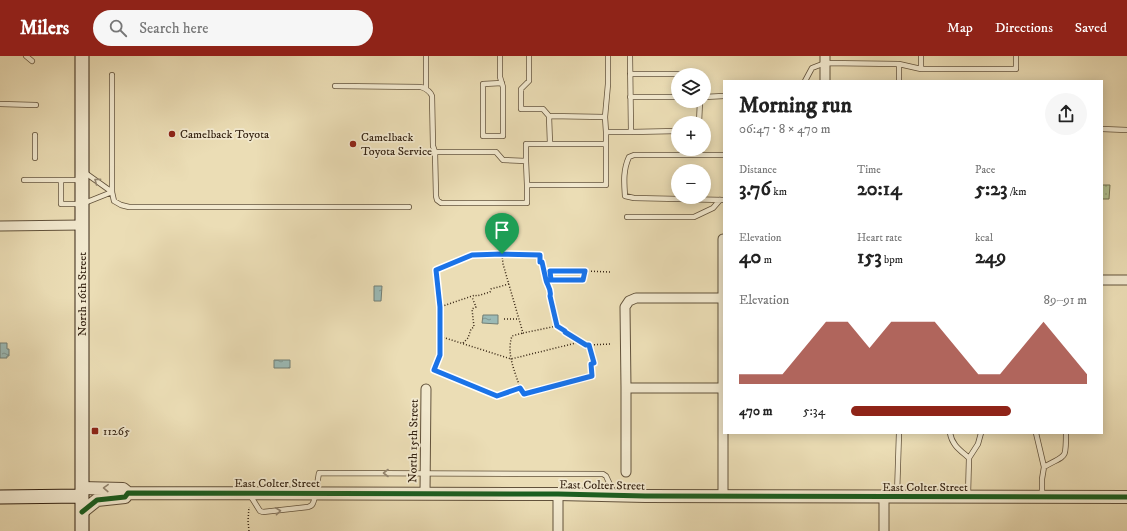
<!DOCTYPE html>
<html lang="en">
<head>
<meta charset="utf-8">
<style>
	:root { --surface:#fff; --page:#f6f6f6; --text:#222; --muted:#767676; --accent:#8f2418 }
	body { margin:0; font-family:"IM FELL DW Pica",serif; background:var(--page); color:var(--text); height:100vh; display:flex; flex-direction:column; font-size:15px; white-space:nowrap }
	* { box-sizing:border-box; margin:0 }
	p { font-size:13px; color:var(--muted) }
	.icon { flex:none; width:22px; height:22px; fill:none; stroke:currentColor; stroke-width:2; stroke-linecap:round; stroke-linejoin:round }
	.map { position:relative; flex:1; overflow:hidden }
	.details { position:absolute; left:723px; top:24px; width:380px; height:354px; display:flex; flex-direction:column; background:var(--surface); border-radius:0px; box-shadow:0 2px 10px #0003 }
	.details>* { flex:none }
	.buttons { position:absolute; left:671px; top:12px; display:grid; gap:8px }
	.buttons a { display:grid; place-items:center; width:40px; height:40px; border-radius:50%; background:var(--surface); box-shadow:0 2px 10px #0003; font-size:20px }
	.pin { position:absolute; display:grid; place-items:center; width:34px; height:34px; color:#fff; margin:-41px -17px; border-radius:50% 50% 50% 0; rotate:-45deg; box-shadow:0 0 4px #0007 }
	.pin .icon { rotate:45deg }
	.round { display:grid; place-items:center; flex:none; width:42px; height:42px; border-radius:21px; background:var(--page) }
	.summary { display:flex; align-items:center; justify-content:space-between; height:68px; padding:0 16px }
	h1 { font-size:22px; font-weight:700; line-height:30px }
	.metrics { display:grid; grid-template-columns:repeat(3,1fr); gap:6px; height:68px; padding:4px 16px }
	.metrics div { display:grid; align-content:center }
	.metrics b { font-size:20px; font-weight:700 }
	.metrics small { font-size:11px; font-weight:400 }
	.metrics p { font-size:11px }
	.chart { height:112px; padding:8px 16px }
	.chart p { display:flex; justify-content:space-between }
	.chart svg { width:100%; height:72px; margin-top:4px; fill:var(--accent); opacity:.7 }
	ul { padding:0 16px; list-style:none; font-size:13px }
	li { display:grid; grid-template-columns:64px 48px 1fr; align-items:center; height:30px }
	li i { height:10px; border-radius:5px; background:var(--accent) }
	header { display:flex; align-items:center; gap:24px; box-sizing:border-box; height:56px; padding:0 20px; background:var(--accent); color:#fff }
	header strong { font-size:19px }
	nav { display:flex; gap:22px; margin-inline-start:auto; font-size:14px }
	.search { width:280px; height:36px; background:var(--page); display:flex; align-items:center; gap:10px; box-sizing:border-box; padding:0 14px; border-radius:22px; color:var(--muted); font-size:15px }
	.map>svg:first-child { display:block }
</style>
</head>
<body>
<header>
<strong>Milers</strong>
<div class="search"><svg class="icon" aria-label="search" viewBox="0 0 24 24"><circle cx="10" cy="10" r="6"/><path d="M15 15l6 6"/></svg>Search here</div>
<nav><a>Map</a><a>Directions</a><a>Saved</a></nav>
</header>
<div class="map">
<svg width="1127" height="475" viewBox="0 0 1127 475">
	<defs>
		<pattern id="grass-dots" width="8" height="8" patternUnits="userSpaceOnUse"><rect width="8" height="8" fill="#b5c28f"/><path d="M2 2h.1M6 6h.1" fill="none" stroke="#9ca67a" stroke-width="1.8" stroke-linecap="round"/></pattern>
		<pattern id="water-ripples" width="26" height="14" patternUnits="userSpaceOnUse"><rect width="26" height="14" fill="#9bbab6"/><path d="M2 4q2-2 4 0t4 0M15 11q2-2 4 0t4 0" fill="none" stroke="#7f9793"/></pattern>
	</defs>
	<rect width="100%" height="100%" fill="#ebddb5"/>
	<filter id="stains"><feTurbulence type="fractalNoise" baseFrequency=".005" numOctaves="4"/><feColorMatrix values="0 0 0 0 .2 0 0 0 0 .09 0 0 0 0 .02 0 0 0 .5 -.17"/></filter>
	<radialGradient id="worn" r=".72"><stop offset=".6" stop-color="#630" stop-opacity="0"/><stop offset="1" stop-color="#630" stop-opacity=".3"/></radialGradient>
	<path fill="url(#grass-dots)" stroke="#757250" d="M1102,129H1110L1109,143H1102Z"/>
	<path fill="url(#water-ripples)" stroke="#727e74" d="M374,230H382L381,245H374Z
		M483,259H498V268L482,267Z
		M0,287H7V293H9V300H7V302H0Z
		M274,304H290V312H274Z"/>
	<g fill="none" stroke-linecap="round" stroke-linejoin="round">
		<defs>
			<path id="service" d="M26,0L32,5
				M426,0V33
				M500,0V21L503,31V80H483V28L502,27
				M529,0V25L521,33V53H543L549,60
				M630,0L631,76L678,75
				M921,0V13H1016V0
				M899,8L921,13
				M630,18H700V19
				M112,19V136L114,145L121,149L129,151H409
				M805,25L812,12L825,7L899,8V25
				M335,30L421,31C427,33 430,35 432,40L433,90L435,96L436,140L437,144L441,147H527V129H606V76H631
				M630,41H678
				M704,41L724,40
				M0,48L36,49
				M605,61L608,28V0
				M699,67L700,45
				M1102,73L1127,74
				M550,88H606
				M435,96H496L503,104L526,105V88H550L549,60L605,61L606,76
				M724,99H634L629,101C623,114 624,126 625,140L634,142L724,144
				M35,102V79
				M526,105L527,129
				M84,116L112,136
				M24,124H80
				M61,124V148H82L112,136
				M627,161H694L713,152L720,144
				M950,377C952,389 960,394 969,402
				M1036,377L1044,411L1042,423V439
				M1044,411C1066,398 1066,405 1066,377
				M250,439L260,455L263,456L308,451C311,450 312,450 313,447C315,444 318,422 319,417L603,418L606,420L614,437
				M897,439L899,377
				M968,439L969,402L978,388L981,377"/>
			<path id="minor" d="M825,25V0
				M0,170L82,169
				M1102,224H1127
				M723,242H636L629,245L625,251L626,332H723
				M626,416V332
				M425,437L426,333
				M558,438V475
				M723,440V183
				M884,441V475"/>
			<path id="tertiary" d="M82,432L123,433L128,437
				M82,456L97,444L125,441L128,437L558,438L645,440L1127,441"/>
			<path id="secondary" d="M0,441L82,440
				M82,475V0"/>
		</defs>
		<use href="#service" stroke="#62523b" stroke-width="6"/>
		<use href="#minor" stroke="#62523b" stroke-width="11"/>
		<use href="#tertiary" stroke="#62523b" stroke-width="14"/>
		<use href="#secondary" stroke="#352312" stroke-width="15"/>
		<path stroke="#352312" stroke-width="1.5" stroke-dasharray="1 2" stroke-linecap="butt" d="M585,215L610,216
			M546,224H583L585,215H550L551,224
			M509,228L491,233L490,236L477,240L475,239L440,251L439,280L511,303L580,286
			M440,251L436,214L472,199L502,198L503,183
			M504,263H519
			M557,270L550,240L551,238L549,229L547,227L541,206H540L539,201L540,199L502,198L503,208L523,277L557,270L565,275V276L586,289L610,288
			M439,280L440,299L434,314L497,340L520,332L523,339L592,320L591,308L594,307L589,289
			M463,287L468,282L471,273L474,271L472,253L476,251L472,241
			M520,332C515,315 506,298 512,280L523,277
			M249,475L248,465L249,451"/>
		<use href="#service" stroke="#f2e9cf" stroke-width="4.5"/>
		<use href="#minor" stroke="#f2e9cf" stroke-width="9"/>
		<use href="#tertiary" stroke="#f2e9cf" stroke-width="12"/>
		<use href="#secondary" stroke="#f2e9cf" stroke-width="13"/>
		<defs>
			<path id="cycleway" d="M82,456L97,444L125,441L128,437L558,438L645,440L1127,441"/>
		</defs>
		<use href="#cycleway" stroke="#f2e9cf" stroke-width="8"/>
		<use href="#cycleway" stroke="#1b5e20" stroke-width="5"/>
	</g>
	<defs><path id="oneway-chevron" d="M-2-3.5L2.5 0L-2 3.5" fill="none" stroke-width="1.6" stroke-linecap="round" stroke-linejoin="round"/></defs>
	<g stroke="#948670">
		<use href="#oneway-chevron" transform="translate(97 125) rotate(-144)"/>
		<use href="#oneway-chevron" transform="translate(386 417) rotate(-180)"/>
		<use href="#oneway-chevron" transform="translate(106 432) rotate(-178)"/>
		<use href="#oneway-chevron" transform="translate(278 455) rotate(-7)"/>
	</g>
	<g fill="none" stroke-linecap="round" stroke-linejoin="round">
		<defs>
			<path id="route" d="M502,198L472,199L436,214L440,251V299L434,314L497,340L520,332L524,338L592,320L591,308L594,307L589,289H586L565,276V275L557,270L550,240C552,234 547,229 546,224H583L585,215H550L551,224H546L542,206H540V199L502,198"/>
		</defs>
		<use href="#route" stroke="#fff" stroke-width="8"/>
		<use href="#route" stroke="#1a73e8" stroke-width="5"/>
	</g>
	<g fill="#8f2418" stroke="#f2e9cf" stroke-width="1.5">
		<circle cx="172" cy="78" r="4"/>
		<circle cx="353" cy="88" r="4"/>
		<rect x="91" y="371" width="8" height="8" rx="2"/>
	</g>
	<g text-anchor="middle" stroke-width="3.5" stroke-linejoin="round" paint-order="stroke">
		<g font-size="12" fill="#352312" stroke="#f2e9cf" text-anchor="start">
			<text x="180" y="82">Camelback Toyota</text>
			<text x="361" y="85">Camelback<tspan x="361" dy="14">Toyota Service</tspan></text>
			<text x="103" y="379">11265</text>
		</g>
		<g font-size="12" fill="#352312" stroke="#f2e9cf">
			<text transform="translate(82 238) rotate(-90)" y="4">North 16th Street</text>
			<text transform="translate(413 385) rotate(-89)" y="4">North 15th Street</text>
			<text x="277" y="431">East Colter Street</text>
			<text transform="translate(602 429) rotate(1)" y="4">East Colter Street</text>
			<text x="925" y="435">East Colter Street</text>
		</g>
	</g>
	<rect width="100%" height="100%" filter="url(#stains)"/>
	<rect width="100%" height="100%" fill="url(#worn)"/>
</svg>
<div class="buttons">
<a><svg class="icon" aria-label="layers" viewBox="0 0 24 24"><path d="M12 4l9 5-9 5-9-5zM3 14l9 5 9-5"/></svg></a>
<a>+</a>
<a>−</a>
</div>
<div class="pin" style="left:502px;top:198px;background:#1e9e55"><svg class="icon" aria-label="arrive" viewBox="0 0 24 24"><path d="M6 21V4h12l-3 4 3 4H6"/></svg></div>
<section class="details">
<div class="summary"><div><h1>Morning run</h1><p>06:47 · 8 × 470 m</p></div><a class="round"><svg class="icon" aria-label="share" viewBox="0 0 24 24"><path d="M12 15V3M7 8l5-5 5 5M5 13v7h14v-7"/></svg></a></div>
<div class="metrics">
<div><p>Distance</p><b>3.76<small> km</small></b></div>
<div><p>Time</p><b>20:14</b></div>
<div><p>Pace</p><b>5:23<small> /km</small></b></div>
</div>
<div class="metrics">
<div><p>Elevation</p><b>40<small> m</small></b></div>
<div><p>Heart rate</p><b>153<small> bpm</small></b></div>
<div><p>kcal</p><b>249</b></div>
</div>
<div class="chart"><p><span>Elevation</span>89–91 m</p>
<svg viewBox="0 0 160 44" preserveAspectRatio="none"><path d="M0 44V38L10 38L20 38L30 22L40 6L50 6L60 22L70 6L80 6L90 6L100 22L110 38L120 38L130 22L140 6L150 22L160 38V44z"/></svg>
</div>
<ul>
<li><b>470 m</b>5:34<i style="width:68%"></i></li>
</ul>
</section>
</div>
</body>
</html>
